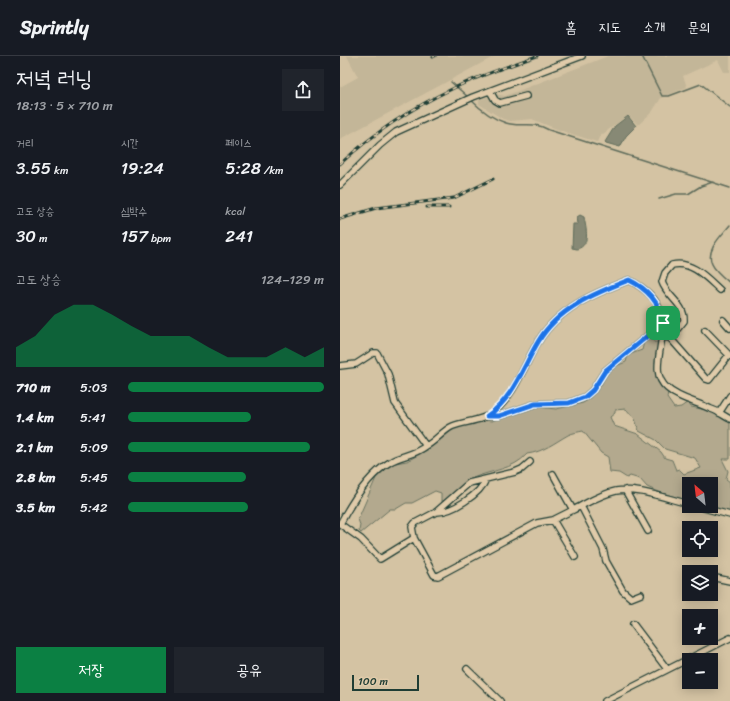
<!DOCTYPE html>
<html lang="ko">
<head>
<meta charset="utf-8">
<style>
	:root { --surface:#171b24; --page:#20242c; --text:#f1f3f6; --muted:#9ea1a6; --line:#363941; --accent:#0b8043 }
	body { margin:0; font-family:Sriracha,"Poor Story",sans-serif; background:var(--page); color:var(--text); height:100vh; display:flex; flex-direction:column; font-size:15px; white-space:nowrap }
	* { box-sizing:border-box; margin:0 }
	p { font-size:13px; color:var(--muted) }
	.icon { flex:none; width:22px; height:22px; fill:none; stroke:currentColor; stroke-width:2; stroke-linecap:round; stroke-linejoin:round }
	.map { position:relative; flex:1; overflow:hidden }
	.side { display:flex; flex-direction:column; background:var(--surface); width:340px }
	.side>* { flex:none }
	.needle { width:26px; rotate:332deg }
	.buttons { position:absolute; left:342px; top:421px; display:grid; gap:8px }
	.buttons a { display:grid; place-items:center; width:36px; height:36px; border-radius:0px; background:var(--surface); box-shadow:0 2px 10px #0003; font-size:20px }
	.scale { position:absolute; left:12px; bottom:10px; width:67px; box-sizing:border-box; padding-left:4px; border:2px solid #1f3d34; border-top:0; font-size:11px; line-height:14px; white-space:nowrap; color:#1f3d34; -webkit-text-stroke:3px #e0cbaa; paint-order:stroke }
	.pin { position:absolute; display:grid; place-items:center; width:34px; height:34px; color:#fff; margin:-17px; border-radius:8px; box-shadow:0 2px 6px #0006 }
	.round { display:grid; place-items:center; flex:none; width:42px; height:42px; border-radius:0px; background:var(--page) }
	.summary { display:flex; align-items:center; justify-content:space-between; height:68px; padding:0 16px }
	h1 { font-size:22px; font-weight:600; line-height:30px }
	.stats { display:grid; grid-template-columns:repeat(3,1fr); gap:6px; height:68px; padding:4px 16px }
	.stats div { display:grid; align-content:center }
	.stats b { font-size:17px; font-weight:600 }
	.stats small { font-size:11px; font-weight:400 }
	.stats p { font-size:11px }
	.chart { height:112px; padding:8px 16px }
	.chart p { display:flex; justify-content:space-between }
	.chart svg { width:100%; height:72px; margin-top:4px; fill:var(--accent); opacity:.7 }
	.action { display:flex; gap:8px; margin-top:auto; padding:8px 16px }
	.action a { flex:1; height:46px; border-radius:0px; background:var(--accent); color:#fff; font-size:16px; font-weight:600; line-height:46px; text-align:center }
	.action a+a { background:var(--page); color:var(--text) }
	ul { padding:0 16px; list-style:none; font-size:13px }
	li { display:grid; grid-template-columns:64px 48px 1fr; align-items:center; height:30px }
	li i { height:10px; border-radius:5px; background:var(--accent) }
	header { display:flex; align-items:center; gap:24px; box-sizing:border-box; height:56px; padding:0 20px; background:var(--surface); border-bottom:1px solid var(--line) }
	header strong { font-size:19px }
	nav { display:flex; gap:22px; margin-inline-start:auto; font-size:14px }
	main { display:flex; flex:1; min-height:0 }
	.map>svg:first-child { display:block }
</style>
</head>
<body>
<header>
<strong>Sprintly</strong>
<nav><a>홈</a><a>지도</a><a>소개</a><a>문의</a></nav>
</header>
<main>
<section class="side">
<div class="summary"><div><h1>저녁 러닝</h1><p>18:13 · 5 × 710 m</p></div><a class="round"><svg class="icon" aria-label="share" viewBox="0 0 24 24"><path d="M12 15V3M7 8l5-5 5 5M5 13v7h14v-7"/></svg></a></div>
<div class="stats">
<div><p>거리</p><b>3.55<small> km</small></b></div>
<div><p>시간</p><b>19:24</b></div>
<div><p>페이스</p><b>5:28<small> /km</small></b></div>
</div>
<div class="stats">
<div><p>고도 상승</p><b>30<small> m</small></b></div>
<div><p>심박수</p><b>157<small> bpm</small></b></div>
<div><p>kcal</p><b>241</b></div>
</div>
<div class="chart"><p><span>고도 상승</span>124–129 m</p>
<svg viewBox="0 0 160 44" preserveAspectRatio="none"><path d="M0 44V32L10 25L20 12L30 6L40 6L50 12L60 19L70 25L80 25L90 25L100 32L110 38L120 38L130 38L140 32L150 38L160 32V44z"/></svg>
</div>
<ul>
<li><b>710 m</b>5:03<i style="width:100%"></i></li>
<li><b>1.4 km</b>5:41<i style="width:63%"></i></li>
<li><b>2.1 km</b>5:09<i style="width:93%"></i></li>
<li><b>2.8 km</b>5:45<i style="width:60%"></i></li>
<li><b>3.5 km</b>5:42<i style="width:61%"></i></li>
</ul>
<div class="action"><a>저장</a><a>공유</a></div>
</section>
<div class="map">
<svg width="390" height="645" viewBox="0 0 390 645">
	<rect width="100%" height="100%" fill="#d4c3a3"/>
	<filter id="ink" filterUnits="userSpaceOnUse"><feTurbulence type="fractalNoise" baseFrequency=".025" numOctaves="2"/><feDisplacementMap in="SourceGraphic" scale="8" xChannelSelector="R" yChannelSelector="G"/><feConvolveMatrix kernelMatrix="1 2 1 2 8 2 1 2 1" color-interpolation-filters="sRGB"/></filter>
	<g filter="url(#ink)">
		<path fill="#c3b698" d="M7,0H155L0,83V31L18,21Z
			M268,0H390V16H384L378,4L343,20L347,31L321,42L312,56L298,69L288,59L263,78L261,77L257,86L219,74L192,63L170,65L163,63L139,48V44L155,38L165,40Z"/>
		<path fill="#b3a98e" stroke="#697361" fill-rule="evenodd" d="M312,282L314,286H319C314,301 313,329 328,336L327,342L334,352L341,351L348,346L351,351L372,355L390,367V403H382L388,415L386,423L390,426V457L364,450H371V428H349V445L319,436L307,431L300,423L290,420L287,422L279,417L270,416L268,401L261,397L243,375C238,376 232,377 228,379C214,387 203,396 187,398C173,414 151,414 133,422C122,427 114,437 106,444L101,445V437L95,435L72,447H66L56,453H50L21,477L19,475L20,469L18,463L36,422L48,411L55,407L67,405L89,393L115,372L145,364L151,365L198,351L216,353L243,347L248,344L261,329L267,316L273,311L286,306L288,299L302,294L304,286ZM286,353L295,363L299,375L316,384L325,393L355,402L361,412L344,418L339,413L336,414L332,404L325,402L321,396L298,378L274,370L270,361L275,357V354Z"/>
		<path fill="#878974" stroke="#5d6b5a" d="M288,60L296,70L286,80L280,91L266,87L265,86L275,70Z
			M240,159L244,161C246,173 251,189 237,193L232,192L233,168H238L237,161Z"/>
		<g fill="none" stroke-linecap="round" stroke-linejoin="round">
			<path stroke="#5d6b5a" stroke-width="1.5" d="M302,0L322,40H329L361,28L390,51
				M111,26L128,41
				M130,43C140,53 153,63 166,67C182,72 191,64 209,74L390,132
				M319,143L336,138H348L361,130L373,126
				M390,169C382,179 365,194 372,208C375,215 384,222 390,227"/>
			<defs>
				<path id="minor" d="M150,35L155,44L160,47L186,40
					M0,129L40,89L56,76L133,41L242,0
					M383,264L390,272
					M365,274L390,300
					M322,281L330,282L344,265C345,248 327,241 322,226L325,217L332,209C351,204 367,222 380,234
					M330,282L366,323L369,324L389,299
					M0,310L16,308L33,297H37L48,318L55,347L86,390C96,385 103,374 113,370C126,365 143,365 155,355C175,338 185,307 198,286C218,252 255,237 289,224C355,257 298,307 327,332C339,343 357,346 371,353C378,355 384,360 390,363
					M379,357L390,340
					M147,360H159L195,348L229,347L245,341L253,334L265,315L323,267
					M190,406L182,413L175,416L129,427L96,456L75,467L72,471L74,482L94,519L98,520L197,467L213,464L233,454
					M213,418L233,454C247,447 261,438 276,435C297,431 328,443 349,448
					M285,434L308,475
					M241,450L263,493L266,505L283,535L291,542L301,538
					M356,450L390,459
					M96,456C111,457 141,438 146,423
					M213,464L235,501
					M0,468C11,447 28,419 50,406C61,399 73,400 86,390
					M0,468L21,483L40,503L74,482
					M371,521L390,525
					M293,568L327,613
					M127,613L160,645
					M265,645L390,582"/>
			</defs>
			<use href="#minor" stroke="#1f3d34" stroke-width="8"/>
			<use href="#minor" stroke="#e0cbaa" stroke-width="5.5"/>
			<defs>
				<path id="rail" d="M93,1L95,0
					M0,108C34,77 73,51 114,32C141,19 169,10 197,0
					M87,151H109
					M0,163L36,152L114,142L153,123"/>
			</defs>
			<use href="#rail" stroke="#1f3d34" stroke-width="3"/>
			<use href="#rail" stroke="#e0cbaa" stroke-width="1.5" stroke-dasharray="4.5" stroke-linecap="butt"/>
		</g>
	</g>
	<g fill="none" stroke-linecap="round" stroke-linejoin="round" filter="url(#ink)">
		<defs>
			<path id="route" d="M289,224C306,232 321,247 323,267L265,315L253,334L245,341L229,347L195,348L159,360H147C173,343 183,311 198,286C218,252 255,237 289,224Z"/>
		</defs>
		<use href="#route" stroke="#fff" stroke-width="8"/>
		<use href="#route" stroke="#1a73e8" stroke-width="5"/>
	</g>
</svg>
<div class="buttons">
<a><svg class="needle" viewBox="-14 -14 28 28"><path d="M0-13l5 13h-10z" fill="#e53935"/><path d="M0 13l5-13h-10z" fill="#9ea1a6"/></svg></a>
<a><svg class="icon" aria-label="locate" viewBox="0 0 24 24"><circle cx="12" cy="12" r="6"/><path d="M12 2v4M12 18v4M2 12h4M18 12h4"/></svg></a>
<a><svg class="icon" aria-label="layers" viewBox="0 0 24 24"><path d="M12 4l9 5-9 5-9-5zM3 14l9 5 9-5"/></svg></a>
<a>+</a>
<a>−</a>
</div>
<div class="scale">100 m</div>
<div class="pin" style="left:323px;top:267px;background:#1e9e55"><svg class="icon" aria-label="arrive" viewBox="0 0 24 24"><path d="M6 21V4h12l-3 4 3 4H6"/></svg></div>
</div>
</main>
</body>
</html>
